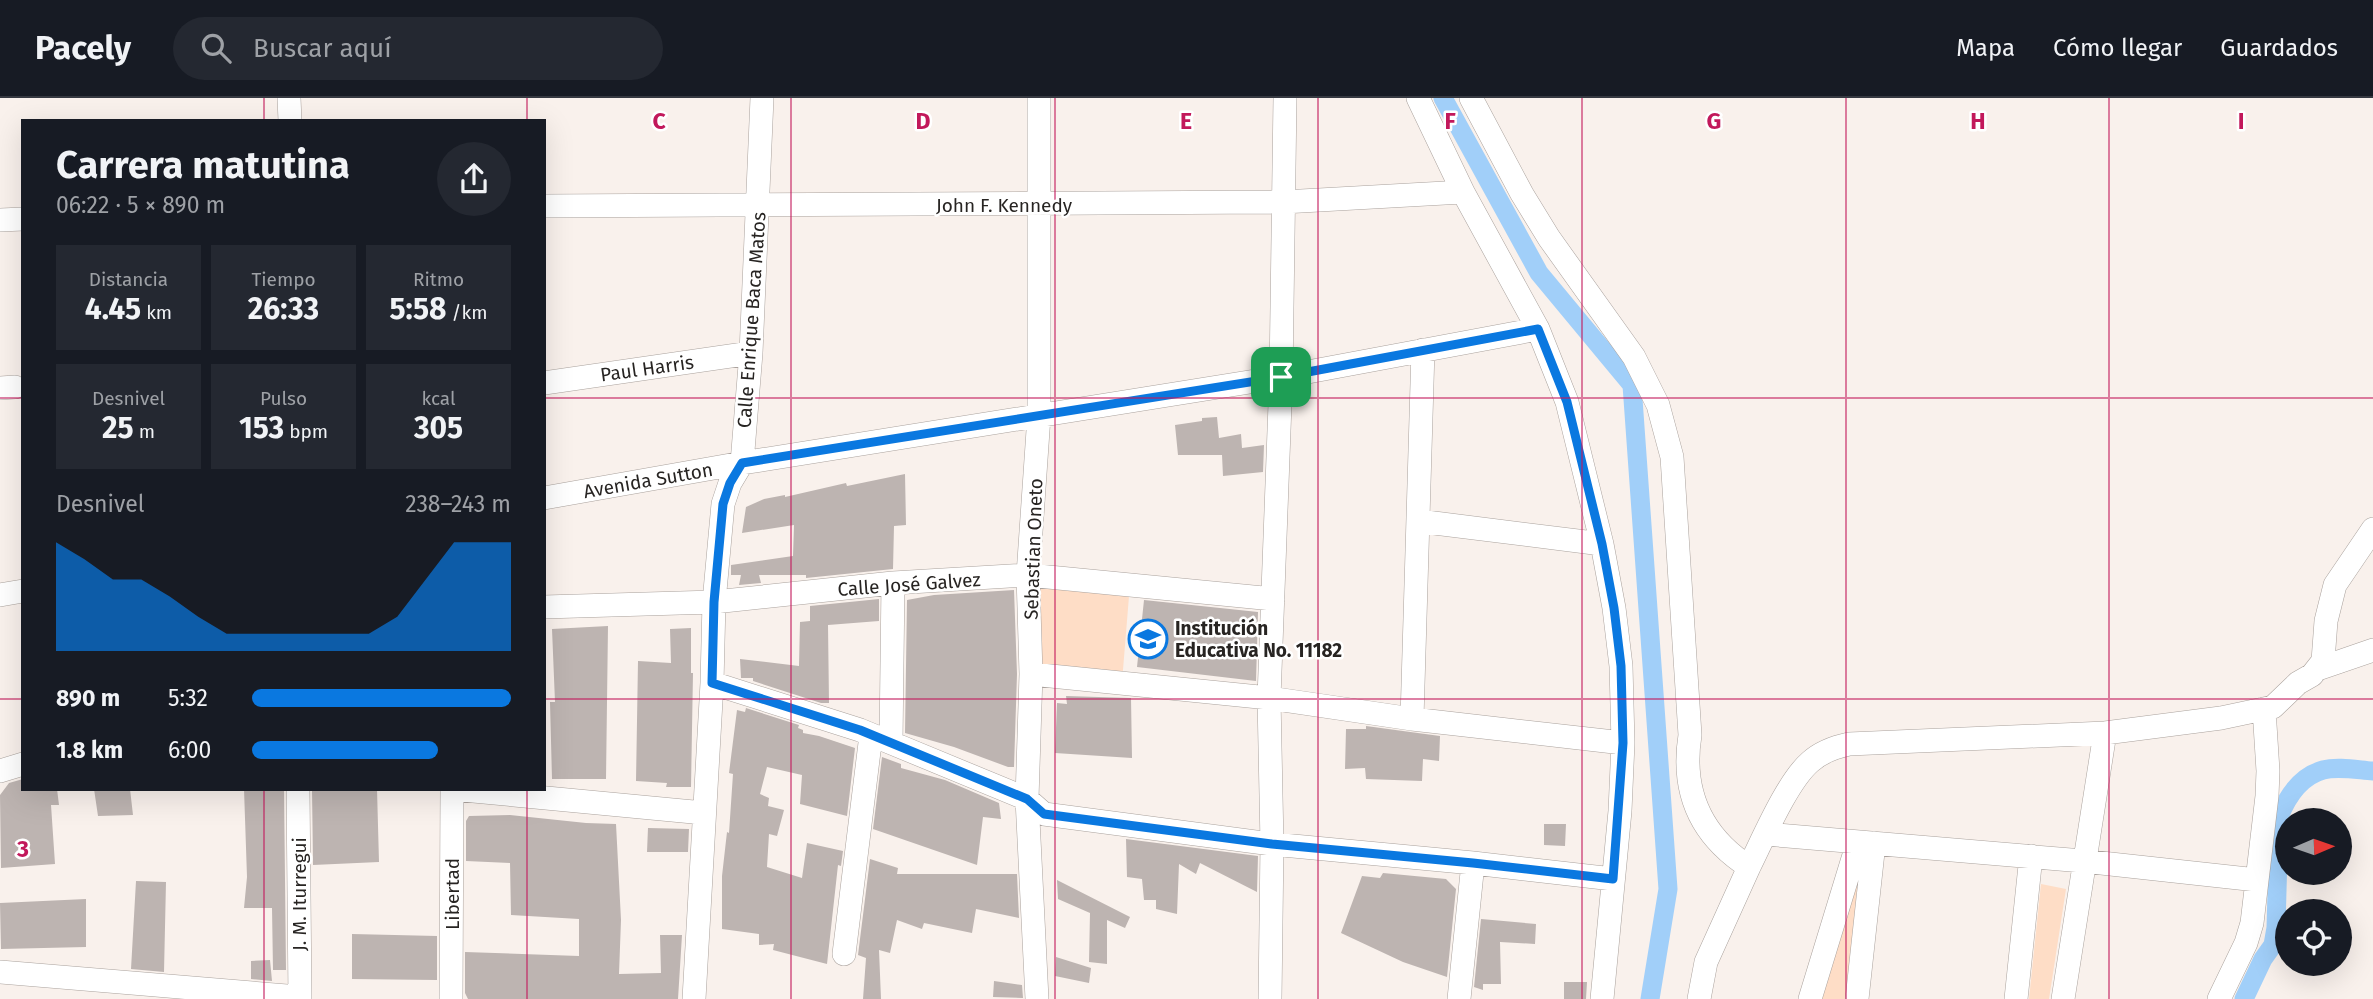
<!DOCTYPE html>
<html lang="es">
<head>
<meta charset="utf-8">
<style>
	:root { --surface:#171b24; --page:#242831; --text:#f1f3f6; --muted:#9ea1a6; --line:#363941; --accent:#0a78e0 }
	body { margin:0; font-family:"Fira Sans",sans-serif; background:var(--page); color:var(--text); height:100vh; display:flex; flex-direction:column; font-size:26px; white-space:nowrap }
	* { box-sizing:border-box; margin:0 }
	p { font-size:23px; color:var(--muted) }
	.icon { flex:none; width:38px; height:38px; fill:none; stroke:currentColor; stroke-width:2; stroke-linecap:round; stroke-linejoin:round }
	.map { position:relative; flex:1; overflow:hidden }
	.panel { position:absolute; left:21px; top:21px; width:525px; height:672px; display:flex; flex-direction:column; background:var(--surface); border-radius:0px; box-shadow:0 7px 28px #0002 }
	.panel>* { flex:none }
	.needle { width:46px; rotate:88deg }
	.tools { position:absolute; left:2275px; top:710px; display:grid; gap:14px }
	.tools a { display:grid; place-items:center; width:77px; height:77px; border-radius:50%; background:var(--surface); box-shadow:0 7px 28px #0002; font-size:35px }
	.pin { position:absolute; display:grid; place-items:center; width:60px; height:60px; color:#fff; margin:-30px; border-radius:14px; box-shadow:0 4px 10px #0006 }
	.round { display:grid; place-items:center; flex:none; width:74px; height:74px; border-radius:37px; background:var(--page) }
	.head { display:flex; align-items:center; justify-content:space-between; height:119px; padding:0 35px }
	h1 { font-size:38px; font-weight:700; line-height:52px }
	.stats { display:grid; grid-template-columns:repeat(3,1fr); gap:10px; height:119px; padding:7px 35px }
	.stats div { display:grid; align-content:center; border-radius:0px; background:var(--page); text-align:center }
	.stats b { font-size:30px; font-weight:700 }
	.stats small { font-size:19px; font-weight:400 }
	.stats p { font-size:19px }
	.chart { height:196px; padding:14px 35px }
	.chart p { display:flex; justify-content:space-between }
	.chart svg { width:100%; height:126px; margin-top:7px; fill:var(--accent); opacity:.7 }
	ul { padding:0 35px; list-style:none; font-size:23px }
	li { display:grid; grid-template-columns:112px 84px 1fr; align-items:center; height:52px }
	li i { height:18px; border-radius:9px; background:var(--accent) }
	header { display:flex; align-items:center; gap:42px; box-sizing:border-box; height:98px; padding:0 35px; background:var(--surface); border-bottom:2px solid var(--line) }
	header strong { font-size:33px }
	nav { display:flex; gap:38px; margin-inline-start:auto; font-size:24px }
	.search { width:490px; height:63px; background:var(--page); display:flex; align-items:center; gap:18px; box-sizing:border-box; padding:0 24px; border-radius:38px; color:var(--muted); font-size:26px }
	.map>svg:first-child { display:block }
</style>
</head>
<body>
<header>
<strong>Pacely</strong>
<div class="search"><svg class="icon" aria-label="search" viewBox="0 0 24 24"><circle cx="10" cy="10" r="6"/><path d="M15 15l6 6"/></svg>Buscar aquí</div>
<nav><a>Mapa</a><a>Cómo llegar</a><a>Guardados</a></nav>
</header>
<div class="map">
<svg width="2373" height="901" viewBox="0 0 2373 901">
	<rect width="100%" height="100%" fill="#f9f1ec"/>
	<path fill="#feddc6" d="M1028,477L1130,486L1122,584L1031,576Z
		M1858,781L1847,901H1821Z
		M2041,786L2066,791L2049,901H2029Z"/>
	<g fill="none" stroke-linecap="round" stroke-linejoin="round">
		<path stroke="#a1cff9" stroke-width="19" d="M1443,0L1539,175L1632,287L1668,791L1650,901
			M2244,901L2263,861L2273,847L2276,830L2279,719C2287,699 2301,678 2323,672C2338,668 2358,672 2373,673"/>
	</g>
	<path fill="#bdb4b1" d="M1217,319L1219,340L1241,336L1242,350L1264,347L1263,374L1223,378L1222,357H1178L1175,327L1202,323V320Z
		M905,376L906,427L894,428L893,471L806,480V477H759L761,485L739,487L741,477H731V467L793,458L794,427L742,435L746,409L764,401L785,397V399L846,385L847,388Z
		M1014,492L1017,576L1014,669H1008L954,649L905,635L907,502L934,497Z
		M879,501V523L828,527L829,605H821L753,583V580H741L740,561L799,568L800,524L810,523V508Z
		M1144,502L1258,514L1256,583L1137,569Z
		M608,528L606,681H552L550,604H555L552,531Z
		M691,530V575H693L691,689H666L667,685L636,683L638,563L671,565L670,531Z
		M1066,598L1131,600L1132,660L1055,655L1057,605L1067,606Z
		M746,610L799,627L798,630L803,632V635L819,638L855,650L847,718L800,706L802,677L767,669L760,696L769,700L768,708L784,712L777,738L769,736L767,769L802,780L807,745L843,753L841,768L838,767L827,866L773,852L774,846L759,847V836L722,831V778L727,734L729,735L733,676L729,675L737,612L745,614Z
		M1366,628L1440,638L1439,663L1423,661L1422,683L1366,681L1365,670L1345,671L1346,631H1366Z
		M882,659L901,666V670L945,682L999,705L1001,721L983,719L977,767L873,731Z
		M23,681V691H57L59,707H51L55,766L1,770L0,697L9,685Z
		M94,691H130L133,717L98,718Z
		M244,691H284L286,872H273L272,810H244L247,779Z
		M312,691H377L379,764L313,767Z
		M510,717L586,725L616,726L621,822L619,876L661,875L660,837H682L678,901H468L465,895V854L579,858V821L511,817L510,765L466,763V723L469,718Z
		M1544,726H1566L1565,748L1544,747Z
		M648,730L689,731L688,754H647Z
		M1126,741L1258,758L1257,794L1200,765L1196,776L1179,766L1177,816L1156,811V802H1144L1142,781L1127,779Z
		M870,761L898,770L897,776H1017L1019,820L976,811L972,835L924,825L922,831L897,822L890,855L879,852L881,901H863L866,860L858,857Z
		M1383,775L1446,781L1456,791L1447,879L1403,864L1341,835L1362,778L1380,780Z
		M1057,782L1130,819L1125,830L1107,822V866L1089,864L1090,815L1058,801Z
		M136,783L166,784L164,874L131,871Z
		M86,801V849L1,851L0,805Z
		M1481,821L1536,826L1535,846L1500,844L1501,886H1483V892L1474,889Z
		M352,836L437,838V882L352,881Z
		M1056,859L1091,870L1089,885L1055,878Z
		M270,862L272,883L251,881V863Z
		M994,883L1022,887L1023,900L993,899Z
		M1564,884H1587L1586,901H1564Z"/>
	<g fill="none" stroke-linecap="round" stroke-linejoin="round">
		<defs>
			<path id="minor" d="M289,0L290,23
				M1418,0L1463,94L1538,231L1567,304L1602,446L1614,510L1621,568L1623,645L1620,713L1602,901
				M1471,0L1522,96L1549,140L1634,259L1658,307L1672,359L1690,637C1681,694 1701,738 1749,769L1706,864L1699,901
				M544,108L1283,104L1463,94
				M0,122L23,121
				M544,285L751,255
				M0,290L15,289
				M544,400L742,365L1281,279L1538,231
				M1418,423L1602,446
				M0,497L23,493
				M544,509L714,504L893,485L1028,477L1273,501
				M2318,571L2373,552
				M1031,576L1269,600L1412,621L1623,645
				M712,585L860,632L1027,701L1044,716L1272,746L1473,765L1613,781
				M1412,621L1423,252
				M891,644L893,485
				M0,673L23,666
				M298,691L300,901
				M452,691L704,715
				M1765,736L2083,763L2257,782
				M1749,769C1763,741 1787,684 1810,664C1821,654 1835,649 1849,646L2105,635L2221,620L2273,609L2298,585L2312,577L2323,563L2326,523L2335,487L2373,431
				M844,856L871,637
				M0,874L299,899
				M451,901L452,691
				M694,901L712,585L714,504L723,406L730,385L742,365L751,255L762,0
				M1037,901L1027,701L1031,576L1028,477L1039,318V0
				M1270,901L1272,746L1269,600L1281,279L1285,0
				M1459,901L1473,765
				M1810,901L1858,744
				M1857,901L1874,745
				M2016,901L2031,758
				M2063,901L2105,635
				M2219,901L2246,845L2252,825L2267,698L2268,673L2264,611"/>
		</defs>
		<use href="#minor" stroke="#aaa29d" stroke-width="24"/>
		<use href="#minor" stroke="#fff" stroke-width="23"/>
	</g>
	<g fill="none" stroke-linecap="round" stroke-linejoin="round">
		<defs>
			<path id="route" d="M1538,231L1567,304L1602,446L1614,510L1621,568L1623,645L1613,781L1473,765L1272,746L1044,716L1027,701L860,632L712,585L714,504L723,406L730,385L742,365L1281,279Z"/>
		</defs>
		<use href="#route" stroke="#fff" stroke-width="14"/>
		<use href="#route" stroke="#0a78e0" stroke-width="9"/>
	</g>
	<path fill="none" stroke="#c2185b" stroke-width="2" stroke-opacity="0.55" d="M264,0V23M527,0V23M791,0V901M1055,0V901M1318,0V901M1582,0V901M1846,0V901M2109,0V901M0,300H23M544,300H2373M0,601H23M544,601H2373M264,691V901M527,691V901"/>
	<defs>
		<symbol id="school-ring" viewBox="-11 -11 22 22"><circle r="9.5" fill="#fff" stroke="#0a78e0" stroke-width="1.5"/><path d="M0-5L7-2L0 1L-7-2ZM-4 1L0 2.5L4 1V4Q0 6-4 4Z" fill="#0a78e0"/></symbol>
	</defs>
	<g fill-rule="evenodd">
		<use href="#school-ring" x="1126" y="519" width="44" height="44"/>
	</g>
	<g text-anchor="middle" stroke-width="5" stroke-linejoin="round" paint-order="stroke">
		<g font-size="19" fill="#272422" stroke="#fff">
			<text x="1004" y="114">John F. Kennedy</text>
			<text transform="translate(751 222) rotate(-86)" y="7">Calle Enrique Baca Matos</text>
			<text transform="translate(647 270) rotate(-8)" y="7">Paul Harris</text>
			<text transform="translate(648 382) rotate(-10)" y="7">Avenida Sutton</text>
			<text transform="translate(1033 451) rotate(-88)" y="7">Sebastian Oneto</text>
			<text transform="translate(909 486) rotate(-4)" y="7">Calle José Galvez</text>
			<text transform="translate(299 796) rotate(-90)" y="7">J. M. Iturregui</text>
			<text transform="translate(452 796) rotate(-90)" y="7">Libertad</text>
		</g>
		<g font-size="19" font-weight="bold" fill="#272422" stroke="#fff" text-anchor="start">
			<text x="1175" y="537">Institución<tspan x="1175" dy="22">Educativa No. 11182</tspan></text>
		</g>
	</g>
	<g font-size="23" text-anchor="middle" font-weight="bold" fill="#c2185b" stroke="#fff" stroke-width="5" stroke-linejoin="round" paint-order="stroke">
		<text x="659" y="31">C</text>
		<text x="923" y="31">D</text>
		<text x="1186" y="31">E</text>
		<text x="1450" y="31">F</text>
		<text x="1714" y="31">G</text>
		<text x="1978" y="31">H</text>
		<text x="2241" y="31">I</text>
		<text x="23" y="759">3</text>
	</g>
</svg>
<div class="tools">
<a><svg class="needle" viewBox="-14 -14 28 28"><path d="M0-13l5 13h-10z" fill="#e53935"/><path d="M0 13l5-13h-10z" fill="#9ea1a6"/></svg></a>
<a><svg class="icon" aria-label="locate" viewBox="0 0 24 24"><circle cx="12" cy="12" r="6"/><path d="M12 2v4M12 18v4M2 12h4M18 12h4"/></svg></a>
</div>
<div class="pin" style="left:1281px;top:279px;background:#1e9e55"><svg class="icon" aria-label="arrive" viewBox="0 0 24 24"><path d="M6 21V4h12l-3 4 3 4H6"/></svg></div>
<section class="panel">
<div class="head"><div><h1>Carrera matutina</h1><p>06:22 · 5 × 890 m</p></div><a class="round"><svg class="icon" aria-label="share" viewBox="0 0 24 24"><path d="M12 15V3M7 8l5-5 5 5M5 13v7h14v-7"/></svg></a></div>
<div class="stats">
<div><p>Distancia</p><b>4.45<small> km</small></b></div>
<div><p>Tiempo</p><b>26:33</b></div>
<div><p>Ritmo</p><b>5:58<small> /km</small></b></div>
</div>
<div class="stats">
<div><p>Desnivel</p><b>25<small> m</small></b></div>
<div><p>Pulso</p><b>153<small> bpm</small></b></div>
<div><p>kcal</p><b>305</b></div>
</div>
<div class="chart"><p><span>Desnivel</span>238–243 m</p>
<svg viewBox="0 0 160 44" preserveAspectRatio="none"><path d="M0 44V6L10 12L20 19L30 19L40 25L50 32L60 38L70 38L80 38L90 38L100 38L110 38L120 32L130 19L140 6L150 6L160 6V44z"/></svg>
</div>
<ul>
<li><b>890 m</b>5:32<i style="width:100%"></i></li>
<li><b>1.8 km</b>6:00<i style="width:72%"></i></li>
</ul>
</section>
</div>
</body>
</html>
